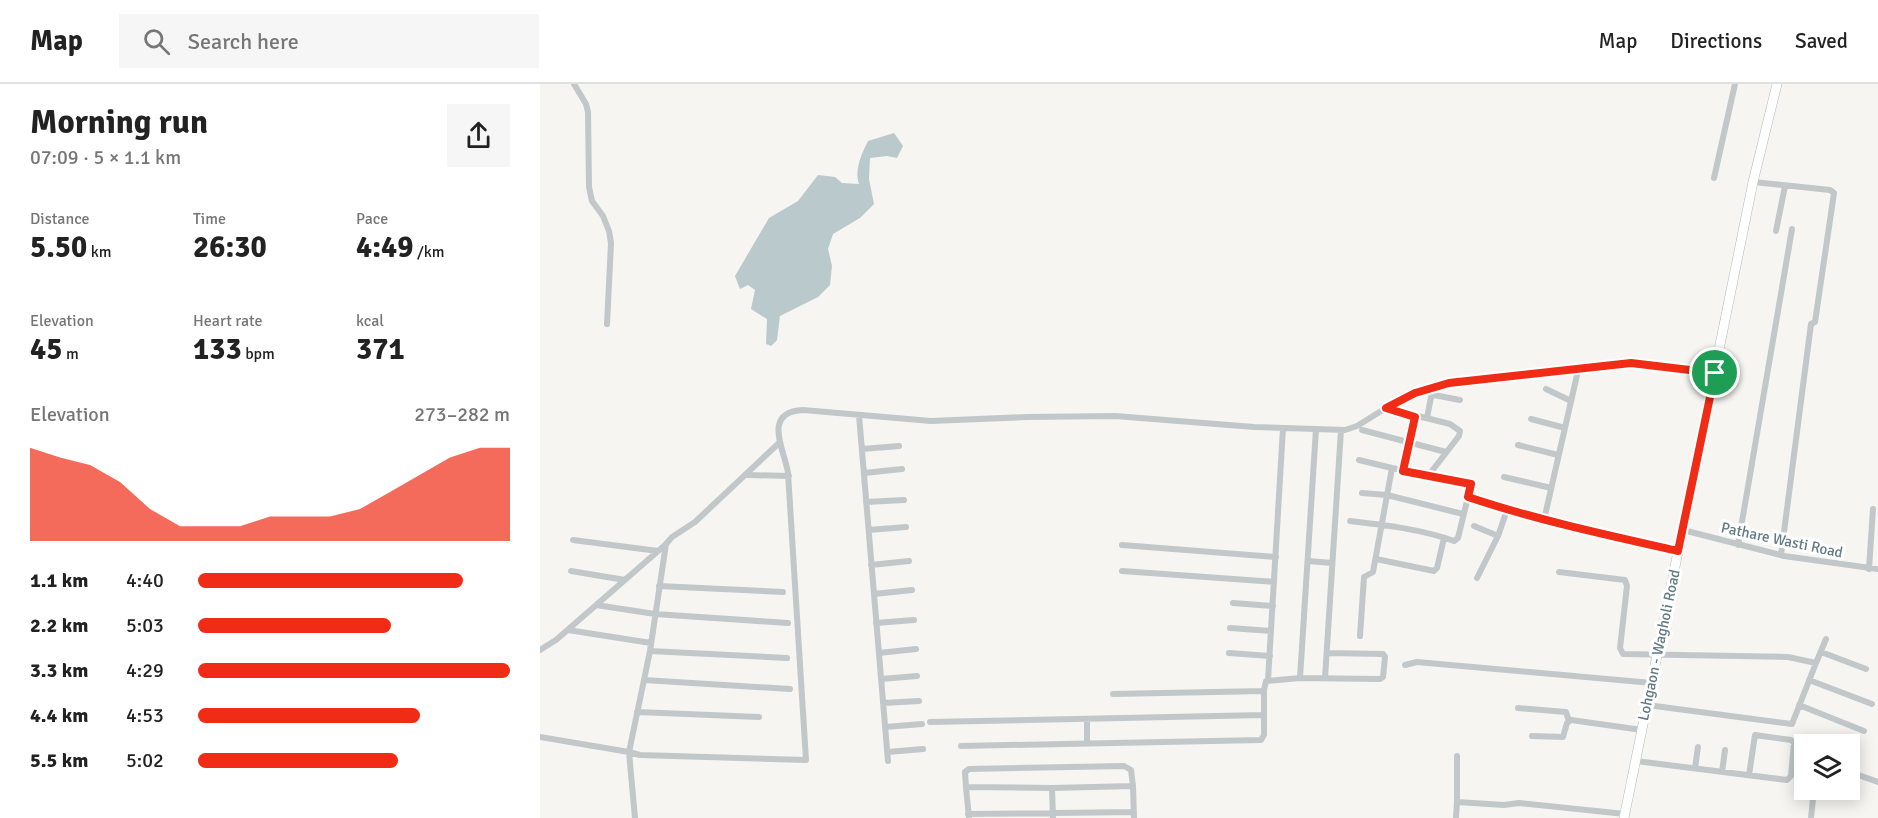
<!DOCTYPE html>
<html lang="en">
<head>
<meta charset="utf-8">
<style>
	:root { --surface:#fff; --page:#f6f6f6; --text:#222; --muted:#767676; --line:#e0e0e0; --accent:#f02c16 }
	body { margin:0; font-family:Signika,sans-serif; background:var(--page); color:var(--text); height:100vh; display:flex; flex-direction:column; font-size:22px; white-space:nowrap }
	* { box-sizing:border-box; margin:0 }
	p { font-size:20px; color:var(--muted) }
	.icon { flex:none; width:33px; height:33px; fill:none; stroke:currentColor; stroke-width:2; stroke-linecap:round; stroke-linejoin:round }
	.map { position:relative; flex:1; overflow:hidden }
	.panel { display:flex; flex-direction:column; background:var(--surface); width:540px }
	.panel>* { flex:none }
	.fabs { position:absolute; left:1254px; top:650px; display:grid; gap:12px }
	.fabs a { display:grid; place-items:center; width:66px; height:66px; border-radius:0px; background:var(--surface); box-shadow:0 3px 15px #0003; font-size:30px }
	.pin { position:absolute; display:grid; place-items:center; width:51px; height:51px; color:#fff; margin:-26px; border:3px solid #fff; border-radius:50%; box-shadow:0 2px 6px #0007 }
	.round { display:grid; place-items:center; flex:none; width:63px; height:63px; border-radius:0px; background:var(--page) }
	.summary { display:flex; align-items:center; justify-content:space-between; height:102px; padding:0 30px }
	h1 { font-size:33px; font-weight:800; line-height:45px }
	.figures { display:grid; grid-template-columns:repeat(3,1fr); gap:9px; height:102px; padding:6px 30px }
	.figures div { display:grid; align-content:center }
	.figures b { font-size:30px; font-weight:800 }
	.figures small { font-size:16px; font-weight:400 }
	.figures p { font-size:16px }
	.chart { height:168px; padding:12px 30px }
	.chart p { display:flex; justify-content:space-between }
	.chart svg { width:100%; height:108px; margin-top:6px; fill:var(--accent); opacity:.7 }
	ul { padding:0 30px; list-style:none; font-size:20px }
	li { display:grid; grid-template-columns:96px 72px 1fr; align-items:center; height:45px }
	li i { height:15px; border-radius:8px; background:var(--accent) }
	header { display:flex; align-items:center; gap:36px; box-sizing:border-box; height:84px; padding:0 30px; background:var(--surface); border-bottom:2px solid var(--line) }
	header strong { font-size:28px }
	nav { display:flex; gap:33px; margin-inline-start:auto; font-size:21px }
	.search { width:420px; height:54px; background:var(--page); display:flex; align-items:center; gap:15px; box-sizing:border-box; padding:0 21px; border-radius:0px; color:var(--muted); font-size:22px }
	main { display:flex; flex:1; min-height:0 }
	.map>svg:first-child { display:block }
</style>
</head>
<body>
<header>
<strong>Map</strong>
<div class="search"><svg class="icon" aria-label="search" viewBox="0 0 24 24"><circle cx="10" cy="10" r="6"/><path d="M15 15l6 6"/></svg>Search here</div>
<nav><a>Map</a><a>Directions</a><a>Saved</a></nav>
</header>
<main>
<section class="panel">
<div class="summary"><div><h1>Morning run</h1><p>07:09 · 5 × 1.1 km</p></div><a class="round"><svg class="icon" aria-label="share" viewBox="0 0 24 24"><path d="M12 15V3M7 8l5-5 5 5M5 13v7h14v-7"/></svg></a></div>
<div class="figures">
<div><p>Distance</p><b>5.50<small> km</small></b></div>
<div><p>Time</p><b>26:30</b></div>
<div><p>Pace</p><b>4:49<small> /km</small></b></div>
</div>
<div class="figures">
<div><p>Elevation</p><b>45<small> m</small></b></div>
<div><p>Heart rate</p><b>133<small> bpm</small></b></div>
<div><p>kcal</p><b>371</b></div>
</div>
<div class="chart"><p><span>Elevation</span>273–282 m</p>
<svg viewBox="0 0 160 44" preserveAspectRatio="none"><path d="M0 44V6L10 10L20 13L30 20L40 31L50 38L60 38L70 38L80 34L90 34L100 34L110 31L120 24L130 17L140 10L150 6L160 6V44z"/></svg>
</div>
<ul>
<li><b>1.1 km</b>4:40<i style="width:85%"></i></li>
<li><b>2.2 km</b>5:03<i style="width:62%"></i></li>
<li><b>3.3 km</b>4:29<i style="width:100%"></i></li>
<li><b>4.4 km</b>4:53<i style="width:71%"></i></li>
<li><b>5.5 km</b>5:02<i style="width:64%"></i></li>
</ul>
</section>
<div class="map">
<svg width="1338" height="734" viewBox="0 0 1338 734">
	<rect width="100%" height="100%" fill="#f6f5f1"/>
	<path fill="#b9c9cc" d="M354,49L363,62L357,74L347,72L330,74L329,95L334,120L320,134L293,150L288,165L292,182L290,201L278,213L240,232L237,256L231,262L226,260L227,235L211,225L215,206L208,201L200,205L195,192L229,134L258,117L278,91L295,93L302,99L319,100C314,86 322,69 328,57Z"/>
	<g fill="none" stroke-linecap="round" stroke-linejoin="round">
		<defs>
			<path id="primary" d="M1084,734L1213,98L1237,0"/>
		</defs>
		<use href="#primary" stroke="#b3b9bc" stroke-width="10"/>
		<path stroke="#c2c7ca" stroke-width="6" d="M34,0L46,20L48,28L49,103L52,117L63,132L69,147L71,159L67,240
			M1174,94L1195,0
			M1213,98L1290,106L1294,109L1275,238L1271,240L1241,471
			M1236,147L1245,102
			M1006,305L1031,317
			M846,324L910,340L920,347L919,352L888,392
			M319,331L348,677
			M887,334L891,313L894,311L920,316
			M991,335L1025,344
			M822,346L906,368
			M978,361L1018,371
			M322,365L359,362
			M819,376L852,384
			M863,387L875,333
			M324,389L362,385
			M207,391L249,392
			M964,393L1011,404
			M822,409L847,411L923,430
			M326,418L364,416
			M1004,436L1037,291
			M810,437C844,441 881,445 914,457L918,454L928,413
			M934,442L958,452
			M329,446L366,443
			M1143,446L1244,472L1338,485
			M33,456L118,467
			M582,461L736,473
			M1198,461L1252,145
			M836,475L894,487L897,484L904,454
			M768,477L792,479
			M331,481L369,477
			M1329,485L1333,425
			M31,487L85,496
			M582,487L734,498
			M1019,488L1085,496L1087,502L1080,564L1083,570L1248,573L1276,579L1252,640L1107,621
			M937,494L958,452L967,426
			M119,502L243,508
			M334,510L372,506
			M693,519L733,522
			M56,521L115,530L248,539
			M336,539L374,536
			M690,544L731,547
			M28,546L111,559
			M820,552L824,493L833,488L852,384L931,400L928,413C997,436 1068,451 1138,467
			M0,566L16,556L125,461
			M110,567L247,574
			M1281,568L1326,585
			M339,569L376,565
			M689,569L730,572
			M1276,579L1286,555
			M865,581L877,578L1112,599
			M760,594L776,345
			M785,594L801,346
			M341,595L377,592
			M104,596L250,605
			M728,596L743,344
			M1269,596L1332,620
			M573,610L724,607
			M343,619L379,617
			M1259,621L1324,647
			M978,624L1026,628L1029,637
			M97,628L219,633
			M547,635V659
			M390,638L724,631
			M345,643L382,640
			M992,652L1023,653L1027,639L1031,636L1102,646
			M0,653L89,668L110,567L126,460L132,453L155,438L239,359
			M421,662L721,656L724,651V606L726,597L760,594L840,595L843,593L845,573L843,570L787,569
			M348,668L383,665
			M917,672V718
			M1096,677C1146,683 1197,690 1247,696L1251,692L1254,659L1251,656L1215,651L1209,691
			M1155,684L1158,663
			M1182,688L1185,666
			M1310,688L1338,698
			M426,703L425,688L429,685L584,682L591,686L593,702
			M512,704L513,734
			M428,730L594,728
			M95,734L89,668L100,671L266,676L248,389C245,367 221,328 263,326L391,337L487,333L575,332L714,343L805,346L817,342L854,319L875,309L909,299L1091,279L1175,289
			M429,734L426,703L512,704L593,702L594,734
			M916,734L917,718L964,721L979,719L1085,730
			M1271,734L1274,705"/>
		<use href="#primary" stroke="#fff" stroke-width="9"/>
	</g>
	<g fill="none" stroke-linecap="round" stroke-linejoin="round">
		<defs>
			<path id="route" d="M1091,279L1175,289L1138,467C1067,451 997,436 928,413L931,400L863,387L875,333L846,324L875,309L909,299Z"/>
		</defs>
		<use href="#route" stroke="#fff" stroke-width="12"/>
		<use href="#route" stroke="#f02c16" stroke-width="8"/>
	</g>
	<g text-anchor="middle" stroke-width="6" stroke-linejoin="round" paint-order="stroke">
		<g font-size="15" fill="#627a85" stroke="#fff">
			<text transform="translate(1242 456) rotate(12)" y="5">Pathare Wasti Road</text>
			<text transform="translate(1119 561) rotate(-78)" y="5">Lohgaon - Wagholi Road</text>
		</g>
	</g>
</svg>
<div class="fabs">
<a><svg class="icon" aria-label="layers" viewBox="0 0 24 24"><path d="M12 4l9 5-9 5-9-5zM3 14l9 5 9-5"/></svg></a>
</div>
<div class="pin" style="left:1175px;top:289px;background:#1e9e55"><svg class="icon" aria-label="arrive" viewBox="0 0 24 24"><path d="M6 21V4h12l-3 4 3 4H6"/></svg></div>
</div>
</main>
</body>
</html>
